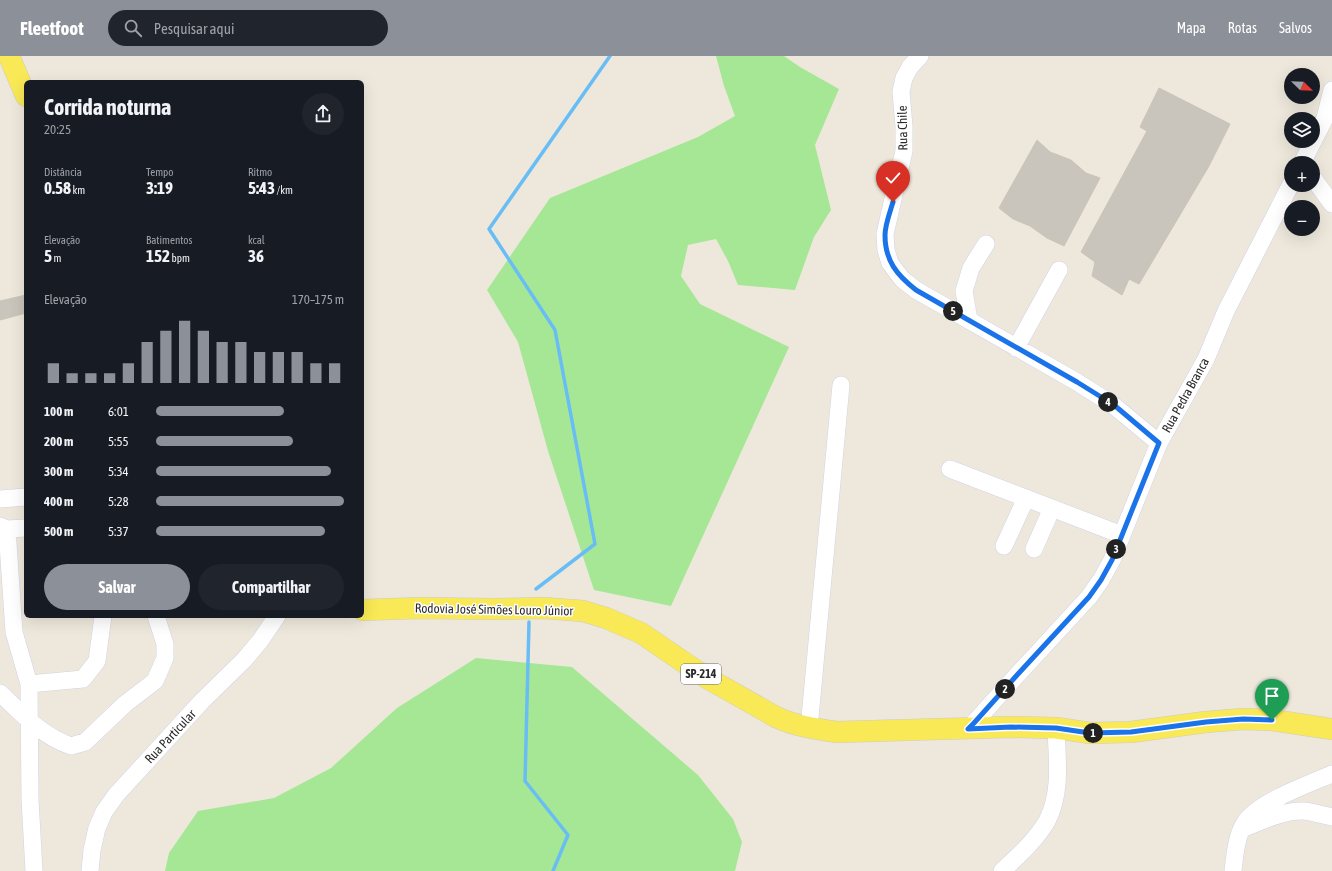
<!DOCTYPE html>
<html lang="pt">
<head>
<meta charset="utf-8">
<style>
	:root { --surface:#171b24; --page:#20242c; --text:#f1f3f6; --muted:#9ea1a6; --accent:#8c9099 }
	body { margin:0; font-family:"Asap Condensed",sans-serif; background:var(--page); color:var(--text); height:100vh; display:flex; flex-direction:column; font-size:15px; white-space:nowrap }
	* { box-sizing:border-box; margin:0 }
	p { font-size:13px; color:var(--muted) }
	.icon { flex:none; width:22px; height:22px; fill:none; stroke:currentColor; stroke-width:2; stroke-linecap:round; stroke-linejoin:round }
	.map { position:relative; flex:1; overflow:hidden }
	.side { position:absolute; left:24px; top:24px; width:340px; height:538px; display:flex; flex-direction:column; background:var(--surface); border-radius:6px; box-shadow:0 4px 16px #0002 }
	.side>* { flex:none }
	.needle { width:26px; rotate:113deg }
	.controls { position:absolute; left:1284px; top:12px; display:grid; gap:8px }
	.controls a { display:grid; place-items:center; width:36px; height:36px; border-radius:50%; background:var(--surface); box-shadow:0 4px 16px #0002; font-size:20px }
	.pin { position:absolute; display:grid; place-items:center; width:34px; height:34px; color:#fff; margin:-41px -17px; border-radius:50% 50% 50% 0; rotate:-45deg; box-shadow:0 0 4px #0007 }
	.pin .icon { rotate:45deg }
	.km { position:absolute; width:20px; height:20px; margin:-10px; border-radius:50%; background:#222; color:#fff; font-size:11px; line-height:20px; text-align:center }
	.round { display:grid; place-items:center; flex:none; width:42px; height:42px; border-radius:21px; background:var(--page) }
	.head { display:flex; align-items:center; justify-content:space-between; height:68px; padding:0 20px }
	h1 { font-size:22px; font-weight:700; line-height:30px }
	.metrics { display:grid; grid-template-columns:repeat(3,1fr); gap:6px; height:68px; padding:4px 20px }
	.metrics div { display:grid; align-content:center }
	.metrics b { font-size:17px; font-weight:700 }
	.metrics small { font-size:11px; font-weight:400 }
	.metrics p { font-size:11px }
	.chart { height:112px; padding:8px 20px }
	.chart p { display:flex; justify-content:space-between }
	.chart svg { width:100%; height:72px; margin-top:4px; stroke:var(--accent); stroke-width:6 }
	.button { display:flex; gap:8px; margin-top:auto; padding:8px 20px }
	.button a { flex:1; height:46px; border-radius:24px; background:var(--accent); color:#fff; font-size:16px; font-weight:700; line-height:46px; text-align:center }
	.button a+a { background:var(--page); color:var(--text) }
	ul { padding:0 20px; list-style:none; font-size:13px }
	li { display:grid; grid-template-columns:64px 48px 1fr; align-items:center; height:30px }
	li i { height:10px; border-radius:5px; background:var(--accent) }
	header { display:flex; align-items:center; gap:24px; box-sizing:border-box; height:56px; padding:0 20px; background:var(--accent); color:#fff }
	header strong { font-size:19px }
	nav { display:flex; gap:22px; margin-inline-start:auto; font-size:14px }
	.search { width:280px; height:36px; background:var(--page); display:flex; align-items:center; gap:10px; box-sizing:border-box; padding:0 14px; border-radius:22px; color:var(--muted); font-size:15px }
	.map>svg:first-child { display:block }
</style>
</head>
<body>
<header>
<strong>Fleetfoot</strong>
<div class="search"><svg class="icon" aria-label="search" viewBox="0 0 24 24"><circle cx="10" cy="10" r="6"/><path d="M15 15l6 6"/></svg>Pesquisar aqui</div>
<nav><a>Mapa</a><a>Rotas</a><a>Salvos</a></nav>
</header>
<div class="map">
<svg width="1332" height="815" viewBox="0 0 1332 815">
	<rect width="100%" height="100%" fill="#eee8dc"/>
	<path fill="#a6e795" d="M716,0H784L800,11L839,33L815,89L831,154L814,181L795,234L738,229L728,205L716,183L688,189L681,220L700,248L789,291L671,550L594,534L548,395L518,286L487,234L550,142L698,81L735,60L724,30Z
		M476,602L572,611L698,719L733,763L742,786L735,815H165L169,797L198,755L274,742L331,712L397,652Z"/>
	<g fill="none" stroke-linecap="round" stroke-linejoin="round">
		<path stroke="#69bdf5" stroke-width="3.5" d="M536,533L595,488L555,274L489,173L610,0
			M529,566L525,725L568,779L553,815"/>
	</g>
	<path fill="#c9c5bc" stroke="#c9c5b5" d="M1159,32L1230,68L1209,110L1139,228L1129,223L1122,239L1092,220L1095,206L1081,196L1147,75L1140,71Z
		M1037,84L1050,96L1071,104L1086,117L1100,122L1064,190L1047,182L1030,170L1013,163L999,152Z
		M26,239V257L0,264V245Z"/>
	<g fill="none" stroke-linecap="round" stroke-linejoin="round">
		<defs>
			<path id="minor" d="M920,0L910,11L904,22L901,36L904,70V95L885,178L886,194L890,207L902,223L916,234L1077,326L1113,349L1159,387
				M1302,107L1325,62L1332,34
				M1313,122L1332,148
				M969,264L964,235L971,212L986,188
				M1016,292L1059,214
				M950,413L1122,479
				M0,443L26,441
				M0,470L7,473L26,472
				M7,473L14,576L29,628L30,743L34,815
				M1004,490L1026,442
				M1034,493L1052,452
				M29,628L83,623L97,605L103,560
				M0,637C22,658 42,680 71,690L85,686L125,648L155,625L165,602V588L156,560
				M809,672L841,329
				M968,673L974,667L1018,618L1089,541L1101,524L1112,504L1159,387L1206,303L1226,255L1291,128
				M1244,772C1262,765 1284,754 1304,755C1313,756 1323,759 1332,761
				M90,815L92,794L97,772L104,756L116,739L202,645L244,604L260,585L277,560
				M1002,815C1018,800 1036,784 1047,765C1062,736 1057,703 1056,672
				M1233,815C1235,799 1236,779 1246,765C1259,746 1311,727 1332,718"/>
			<path id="major" d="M9,0L26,40
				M362,554L420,552L491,553L544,552L583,555L606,562L641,577L707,622L776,661C795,670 816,673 837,676L1011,671L1056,672L1090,677L1131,676L1206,666L1243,663L1272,664L1332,673"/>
		</defs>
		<use href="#minor" stroke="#d1d2e4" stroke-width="18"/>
		<use href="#major" stroke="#ccc" stroke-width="22"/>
		<use href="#minor" stroke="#fff" stroke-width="17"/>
		<use href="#major" stroke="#f9e956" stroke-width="21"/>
	</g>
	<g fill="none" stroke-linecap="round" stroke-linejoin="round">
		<defs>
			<path id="route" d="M893,146C890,156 885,169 885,179C885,205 897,219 916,234L1077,326L1114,349L1159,387L1112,504L1101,524L1089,541L1018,618L974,667L968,673L1011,671L1056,672L1090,677L1131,676L1206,666L1243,663L1272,664"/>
		</defs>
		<use href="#route" stroke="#fff" stroke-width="8"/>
		<use href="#route" stroke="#1a73e8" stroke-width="5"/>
	</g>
	<g text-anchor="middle" stroke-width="3" stroke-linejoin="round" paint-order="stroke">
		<rect fill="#fff" stroke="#6b6b6b" stroke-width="1" x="681" y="608" width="40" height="20" rx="3"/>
		<g font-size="12" font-weight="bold" fill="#2b2b2b">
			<text x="701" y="622">SP-214</text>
		</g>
		<g font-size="13" fill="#2b2b2b" stroke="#fff">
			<text transform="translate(902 72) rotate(-91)" y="5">Rua Chile</text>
			<text transform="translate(1185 339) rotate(-61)" y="5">Rua Pedra Branca</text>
			<text transform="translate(494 553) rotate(1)" y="5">Rodovia José Simões Louro Júnior</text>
			<text transform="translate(170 680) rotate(-47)" y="5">Rua Particular</text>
		</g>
	</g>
</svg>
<div class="controls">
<a><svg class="needle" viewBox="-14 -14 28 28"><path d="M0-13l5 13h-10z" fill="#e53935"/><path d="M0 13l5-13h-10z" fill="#9ea1a6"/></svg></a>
<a><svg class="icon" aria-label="layers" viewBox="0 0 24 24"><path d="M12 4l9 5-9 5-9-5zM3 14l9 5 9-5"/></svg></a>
<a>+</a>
<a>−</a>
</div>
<div class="pin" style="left:1272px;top:664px;background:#1e9e55"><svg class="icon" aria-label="arrive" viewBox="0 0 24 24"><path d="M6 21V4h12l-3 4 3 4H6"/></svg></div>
<div class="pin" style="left:893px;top:146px;background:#d93025"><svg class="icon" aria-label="check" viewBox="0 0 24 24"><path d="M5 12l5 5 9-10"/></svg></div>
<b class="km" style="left:1093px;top:677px">1</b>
<b class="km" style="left:1005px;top:633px">2</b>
<b class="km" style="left:1116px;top:493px">3</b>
<b class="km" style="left:1108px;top:346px">4</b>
<b class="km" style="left:953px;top:255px">5</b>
<section class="side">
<div class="head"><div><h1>Corrida noturna</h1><p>20:25</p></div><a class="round"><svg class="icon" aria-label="share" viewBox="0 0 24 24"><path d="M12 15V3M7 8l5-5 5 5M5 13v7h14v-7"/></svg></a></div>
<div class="metrics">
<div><p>Distância</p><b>0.58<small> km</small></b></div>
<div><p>Tempo</p><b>3:19</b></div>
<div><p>Ritmo</p><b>5:43<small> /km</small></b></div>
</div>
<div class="metrics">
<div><p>Elevação</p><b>5<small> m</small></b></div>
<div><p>Batimentos</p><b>152<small> bpm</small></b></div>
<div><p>kcal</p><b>36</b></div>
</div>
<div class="chart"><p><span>Elevação</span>170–175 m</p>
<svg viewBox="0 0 160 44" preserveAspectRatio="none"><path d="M5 44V32M15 44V38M25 44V38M35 44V38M45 44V32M55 44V19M65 44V12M75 44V6M85 44V12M95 44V19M105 44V19M115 44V25M125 44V25M135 44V25M145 44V32M155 44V32"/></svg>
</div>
<ul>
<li><b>100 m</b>6:01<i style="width:68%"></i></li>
<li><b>200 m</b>5:55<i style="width:73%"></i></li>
<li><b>300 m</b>5:34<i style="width:93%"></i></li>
<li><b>400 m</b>5:28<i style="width:100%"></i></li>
<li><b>500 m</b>5:37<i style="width:90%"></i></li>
</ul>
<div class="button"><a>Salvar</a><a>Compartilhar</a></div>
</section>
</div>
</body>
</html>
